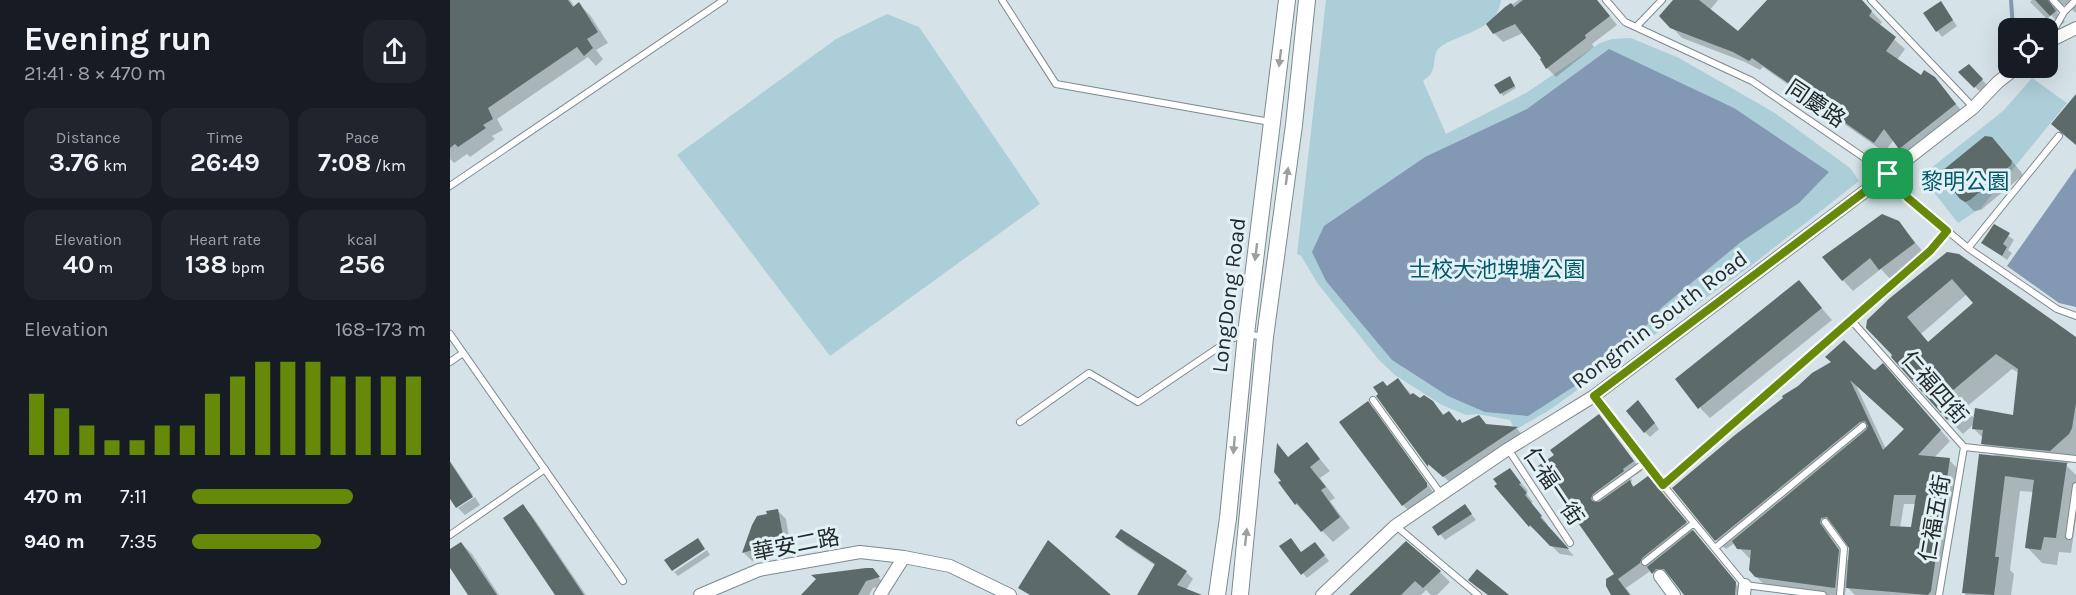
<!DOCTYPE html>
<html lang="en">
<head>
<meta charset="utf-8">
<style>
	:root { --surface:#171b24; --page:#20242c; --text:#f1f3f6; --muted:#9ea1a6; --accent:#678909 }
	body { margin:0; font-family:Karla,"Noto Sans TC",sans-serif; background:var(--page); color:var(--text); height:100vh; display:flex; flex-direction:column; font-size:22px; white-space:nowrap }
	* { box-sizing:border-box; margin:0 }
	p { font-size:20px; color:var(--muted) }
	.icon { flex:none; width:33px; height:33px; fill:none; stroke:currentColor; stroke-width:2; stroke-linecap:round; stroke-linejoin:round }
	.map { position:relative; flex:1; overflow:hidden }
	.sheet { display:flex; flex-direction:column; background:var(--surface); width:450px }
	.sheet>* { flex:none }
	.buttons { position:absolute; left:1548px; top:18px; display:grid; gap:12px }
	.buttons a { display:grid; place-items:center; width:60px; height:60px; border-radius:12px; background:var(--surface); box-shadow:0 6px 24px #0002; font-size:30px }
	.pin { position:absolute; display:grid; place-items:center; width:51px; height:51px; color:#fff; margin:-26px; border-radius:12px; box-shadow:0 3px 9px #0006 }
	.round { display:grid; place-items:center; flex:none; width:63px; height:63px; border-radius:18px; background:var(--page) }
	.overview { display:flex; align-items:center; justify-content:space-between; height:102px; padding:0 24px }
	h1 { font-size:33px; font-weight:700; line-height:45px }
	.metrics { display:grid; grid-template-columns:repeat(3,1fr); gap:9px; height:102px; padding:6px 24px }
	.metrics div { display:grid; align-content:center; border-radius:15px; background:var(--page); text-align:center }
	.metrics b { font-size:26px; font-weight:700 }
	.metrics small { font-size:16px; font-weight:400 }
	.metrics p { font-size:16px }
	.chart { height:168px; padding:12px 24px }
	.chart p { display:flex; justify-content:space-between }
	.chart svg { width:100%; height:108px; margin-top:6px; stroke:var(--accent); stroke-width:6 }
	ul { padding:0 24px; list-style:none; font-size:20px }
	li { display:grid; grid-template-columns:96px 72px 1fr; align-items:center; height:45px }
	li i { height:15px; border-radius:8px; background:var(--accent) }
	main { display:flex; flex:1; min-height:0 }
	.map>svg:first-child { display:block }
</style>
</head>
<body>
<main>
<section class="sheet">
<div class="overview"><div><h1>Evening run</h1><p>21:41 · 8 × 470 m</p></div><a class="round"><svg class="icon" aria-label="share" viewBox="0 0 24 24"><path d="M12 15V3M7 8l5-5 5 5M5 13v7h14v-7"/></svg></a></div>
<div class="metrics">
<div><p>Distance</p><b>3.76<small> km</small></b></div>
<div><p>Time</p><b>26:49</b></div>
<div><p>Pace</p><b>7:08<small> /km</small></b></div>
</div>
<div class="metrics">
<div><p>Elevation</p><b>40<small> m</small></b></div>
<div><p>Heart rate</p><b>138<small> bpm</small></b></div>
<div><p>kcal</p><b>256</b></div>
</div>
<div class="chart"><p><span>Elevation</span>168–173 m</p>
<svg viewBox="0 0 160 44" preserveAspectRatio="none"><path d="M5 44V19M15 44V25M25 44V32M35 44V38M45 44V38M55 44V32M65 44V32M75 44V19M85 44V12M95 44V6M105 44V6M115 44V6M125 44V12M135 44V12M145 44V12M155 44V12"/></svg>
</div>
<ul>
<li><b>470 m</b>7:11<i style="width:69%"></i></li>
<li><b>940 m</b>7:35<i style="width:55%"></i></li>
</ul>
</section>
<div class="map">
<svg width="1626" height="595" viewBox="0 0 1626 595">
	<rect width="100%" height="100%" fill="#d5e3e8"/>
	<path fill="#acced8" d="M876,0H1051C1048,29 1013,33 993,45C980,52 988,65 980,75C978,77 975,79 973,81L996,134L1076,93L1150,43L1162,39L1181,38L1229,58L1325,113L1400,168L1409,181L1302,265L1098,411L1065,430L1060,420L1027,414L1016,415L992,405L945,375L929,360L868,284L851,256L847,254Z
		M437,14L469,27L590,204L380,356L227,155L386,39Z
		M1582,78L1617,103L1531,208L1508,223L1471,176L1553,111Z"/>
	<path fill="#8398b2" d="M1159,49L1284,108L1379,172L1349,203L1291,242L1211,308L1170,357L1078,416L1035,412L998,396L942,360L876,281L862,252L874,226L975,157L1077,109Z
		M1626,168V307L1609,303L1557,266Z"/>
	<path fill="#0003" fill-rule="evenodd" d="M4,0H120L125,7L129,4L140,15L158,43L146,50L153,59L146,66L138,57L47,119L53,130L42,136L45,139L20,157L17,154L4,163L0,159V3Z
		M1069,0H1072L1077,5L1084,0H1147L1167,25L1142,44L1144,47L1106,77L1097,68L1093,58L1073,33L1053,42L1044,33L1056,8Z
		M1225,0H1268L1260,10L1289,33L1319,0H1410L1432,22L1429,26L1455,49L1447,60L1471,77L1495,90L1515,115L1460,158L1444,140L1434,152L1313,67L1310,70L1295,62L1232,38L1211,16Z
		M1582,0H1626V13L1616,5H1610L1607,13L1615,22L1611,25L1601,15L1597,19L1580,2Z
		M1491,3L1507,26L1492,37L1475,14Z
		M1519,66L1537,85L1530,92L1511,72Z
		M1061,80L1066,88L1053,96L1051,93Z
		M1542,138L1572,173V176L1531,210L1524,211L1513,200Z
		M1448,222L1475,254L1441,280L1431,269L1403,291L1393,280Z
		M1545,226L1564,240L1558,250L1562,253L1557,260L1533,242Z
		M1498,254L1626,339V457L1616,465L1626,475V519L1621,553L1609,552L1607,565L1592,563L1577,547L1584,492L1570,491L1560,570L1564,574L1561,595H1516L1513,592L1547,457L1532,443L1533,438L1524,429V424L1513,434L1498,419L1444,355L1417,327ZM1517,294L1525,303L1479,343L1471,334ZM1562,369L1569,373L1564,416L1525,419L1515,408Z
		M1349,282L1382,320L1260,418L1250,408Z
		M1422,371L1442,375L1500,441L1484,458L1499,460L1509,470L1491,595H1405L1396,586L1395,595H1352L1320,591L1300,570L1302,558H1299L1285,543L1276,549L1266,540L1335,398ZM1406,385L1455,430L1436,449ZM1454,504H1466L1462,529L1450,528ZM1384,526L1400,545L1399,562L1380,536V529Z
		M948,380L962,395L970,400L982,402L995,416L1008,422L1013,424L1067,429L1077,439L1005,487L979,463V466L928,396Z
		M918,403L926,411L984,493L961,513L953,505Z
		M1193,407L1209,429L1200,437L1195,432Z
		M1149,416L1192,471L1181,478L1182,481L1180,483L1185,487H1207L1295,595H1236L1224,579L1219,577L1213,583L1200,569L1199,572L1176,588L1181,595H1163L1167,574L1106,455Z
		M857,444L880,471L870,478L885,498L880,501L900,528L883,542L846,504L833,481L828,446L839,458Z
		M0,461L23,495L7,506L0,496Z
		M1060,470L1078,491L1076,493L1083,502L1081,503L1098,525L1097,526L1124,556L1110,554L1080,526L1046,486Z
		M25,497L30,505L15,515L8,508Z
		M73,506L83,517L136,595H107Z
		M1015,506L1026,520L995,540L984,527Z
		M328,511L336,519L341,549L302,561L294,553L303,525Z
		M667,537L736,572L743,579L736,590L750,595H689L706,566L675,545Z
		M11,543L22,554L49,595H20L0,565V551Z
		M831,546L851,553L869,548L879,561L857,578Z
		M257,550L260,555L228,576L224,572Z
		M422,570L435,585L423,588L419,595H353Z
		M990,572L1000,582L987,595H981L976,590L971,595H901Z"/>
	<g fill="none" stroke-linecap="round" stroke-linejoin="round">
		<path stroke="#8398b2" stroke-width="4" d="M1561,0L1563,28"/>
	</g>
	<path fill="#5c6a6a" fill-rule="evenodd" d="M0,0H118L123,7L129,2L148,32L137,39L143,48L134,56L127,47L38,108L43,119L33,125L36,128L8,147L5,144L0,148Z
		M1073,0H1147L1160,16L1135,35L1136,38L1096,69L1090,59L1091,58L1065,24L1043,34L1036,24L1055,7L1061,3L1064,7Z
		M1223,0H1249L1288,31L1317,0H1412L1422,11L1419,16L1446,37L1436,51L1471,75L1474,70L1485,77L1506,104L1449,149L1434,129L1424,143L1302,58L1299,61L1283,52L1220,28L1209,16Z
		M1585,0H1598L1606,11L1600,16Z
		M1491,1L1503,20L1486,32L1473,13Z
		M1519,64L1533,79L1524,88L1508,72Z
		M1060,76L1065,86L1050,94L1044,85Z
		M1626,94V145L1601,124Z
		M1535,136L1542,137L1562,161L1561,165L1520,200L1515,202L1510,199L1493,178L1492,171Z
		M1432,214L1449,221L1465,243L1429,270L1420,258L1392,281L1372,257Z
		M1544,224L1560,233L1553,244L1557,247L1552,256L1531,243Z
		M1497,252L1509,254L1626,337V403L1622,428L1619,434L1600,451L1531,444L1533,430L1522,429L1525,408L1563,415L1568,369L1546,354L1501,392L1513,405L1497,420L1441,357L1442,355L1416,328L1417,320L1440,298ZM1502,279L1523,303L1478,342L1457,317Z
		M1349,280L1372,308L1248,409L1225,379Z
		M1394,340L1423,369L1425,370L1433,363L1491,430L1468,455L1500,458L1481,591L1478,595L1396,588L1399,548L1377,517L1371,518L1370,523L1389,550L1385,588L1305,577L1299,570L1301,550L1287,549L1282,541L1416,430L1418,426L1415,421L1410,422L1265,541L1222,488L1285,435L1333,398L1332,396L1348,386L1362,373L1381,362L1375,357ZM1400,380L1454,429L1433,450ZM1444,495H1466L1461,527L1440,526Z
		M948,378L960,395L963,393L970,398L974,395L983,401L993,415L999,411L1007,421L1010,419L1012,423L1029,415L1036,424L1068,427L993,477L978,464V467L926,396L928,394L923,387L933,381L937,386Z
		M1188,400L1205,423L1194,433L1176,411Z
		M918,401L977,483V487L952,506L889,422Z
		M1149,414L1184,461L1173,469L1174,471L1143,494L1141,498L1142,501L1149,502L1180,480L1183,487L1198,476L1237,522L1192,558L1190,563L1168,579L1180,595H1161L1156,586V579L1164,574L1088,466L1104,455L1100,450Z
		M857,442L870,459L860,467L876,487L871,490L890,517L871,532L847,503L845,505L828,482L831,481L824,472L827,443L838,457Z
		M1529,454L1617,463L1606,538L1594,537L1591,550L1575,548L1584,480L1555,476L1545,557H1549L1544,595L1512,593Z
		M0,462L23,497L6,508L0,499Z
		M1060,468L1071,483L1069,484L1077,493L1075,495L1092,516L1090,517L1119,549L1100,546L1080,525L1079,527L1044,486L1047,484L1043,479Z
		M73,504L134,595H105L53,518Z
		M1015,504L1022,514L988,536L982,527Z
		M328,509L334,541L292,553L302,525L307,516L317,514L316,511Z
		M671,529L737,571L727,585L752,595H687L705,564L665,537Z
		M1243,530L1286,582L1285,595H1234L1214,569H1206L1202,574L1197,567Z
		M248,538L255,549L222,571L214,560Z
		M841,538L851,552L865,542L875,555L851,575L829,546Z
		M598,540L661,595H580L568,588Z
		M956,541L991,571L973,588L965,581L951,595H899Z
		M11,542L47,595H18L0,568V549Z
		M416,568H423L430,577L416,581L408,595H351L366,579L361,575Z
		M1027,569L1059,595H1038L1027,587L1018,580Z"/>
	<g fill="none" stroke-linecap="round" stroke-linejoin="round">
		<defs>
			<path id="service" d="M552,0L606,84L820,122
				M1156,0L1175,22L1302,81L1438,174L1458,198L1518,248L1607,309L1626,316
				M1421,0L1523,107
				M1603,0L1614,12
				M1186,27L1212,0
				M1598,40L1614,12L1626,0
				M0,186L274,0
				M1518,248L1609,136
				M1401,320L1514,447L1626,459
				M0,334L173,581
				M0,362L13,353
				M1144,396L1213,485L1295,585L1373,595
				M923,400L991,494
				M570,422L639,373L688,402L781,339L796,334L815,337
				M1058,449L1120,543
				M1213,485L1480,251L1497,231
				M1146,498L1196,462
				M1375,522L1394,548L1390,595
				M946,526L1028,595
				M0,535L95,469
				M1619,536L1626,486
				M1265,548L1413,426
				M1195,562L1244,523
				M1489,595L1514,447"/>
			<path id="minor" d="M1598,42L1626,28
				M1210,576L1224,595
				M250,595L309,570L410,552L454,557
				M430,595L454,557L500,566L560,595
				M872,595L945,526L1058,449L1144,396L1438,174L1523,108L1548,82L1566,68
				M1294,595L1295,585"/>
			<path id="tertiary" d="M767,595L778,518L796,334L837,0
				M790,595L815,337L844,125L857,0"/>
		</defs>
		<use href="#service" stroke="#7c8a8e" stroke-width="8"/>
		<use href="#minor" stroke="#7c8a8e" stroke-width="14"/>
		<use href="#tertiary" stroke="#7c8a8e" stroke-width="18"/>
		<use href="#service" stroke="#fff" stroke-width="6"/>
		<use href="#minor" stroke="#fff" stroke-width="12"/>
		<use href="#tertiary" stroke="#fff" stroke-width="16"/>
	</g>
	<defs><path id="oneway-solid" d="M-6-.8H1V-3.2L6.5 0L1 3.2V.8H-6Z" transform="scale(1.5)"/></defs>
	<g fill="#9c9fa0">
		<use href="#oneway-solid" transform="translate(830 58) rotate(97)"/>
		<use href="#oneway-solid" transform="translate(837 176) rotate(-82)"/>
		<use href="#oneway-solid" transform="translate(806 252) rotate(97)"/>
		<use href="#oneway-solid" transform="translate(784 445) rotate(95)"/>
		<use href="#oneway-solid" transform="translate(796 537) rotate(-84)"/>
	</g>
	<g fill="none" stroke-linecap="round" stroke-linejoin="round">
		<defs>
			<path id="route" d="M1438,174L1458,198L1497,231L1480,251L1213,485L1144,396Z"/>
		</defs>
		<use href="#route" stroke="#fff" stroke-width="12"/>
		<use href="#route" stroke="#678909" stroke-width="8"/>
	</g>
	<g text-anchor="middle" stroke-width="6" stroke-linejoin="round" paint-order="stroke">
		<g font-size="22" fill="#24292b" stroke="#e2f1f5">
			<text transform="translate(1366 103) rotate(34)" y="8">同慶路</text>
			<text transform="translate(778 295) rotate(-83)" y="8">LongDong Road</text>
			<text transform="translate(1209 319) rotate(-37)" y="8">Rongmin South Road</text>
			<text transform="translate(1485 387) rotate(49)" y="8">仁福四街</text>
			<text transform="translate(1104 486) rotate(56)" y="8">仁福一街</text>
			<text transform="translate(1484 518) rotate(-80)" y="8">仁福五街</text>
			<text transform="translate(346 544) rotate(-11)" y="8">華安二路</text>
		</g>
		<g font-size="22" fill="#035869" stroke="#e2f1f5">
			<text x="1515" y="189">黎明公園</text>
			<text x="1047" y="277">士校大池埤塘公園</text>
		</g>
	</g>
</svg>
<div class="buttons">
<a><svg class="icon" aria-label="locate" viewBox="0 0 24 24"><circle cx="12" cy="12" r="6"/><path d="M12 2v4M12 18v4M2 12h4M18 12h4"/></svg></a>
</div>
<div class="pin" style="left:1438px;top:174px;background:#1e9e55"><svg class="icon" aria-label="arrive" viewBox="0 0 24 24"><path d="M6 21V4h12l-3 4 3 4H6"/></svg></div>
</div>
</main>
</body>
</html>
